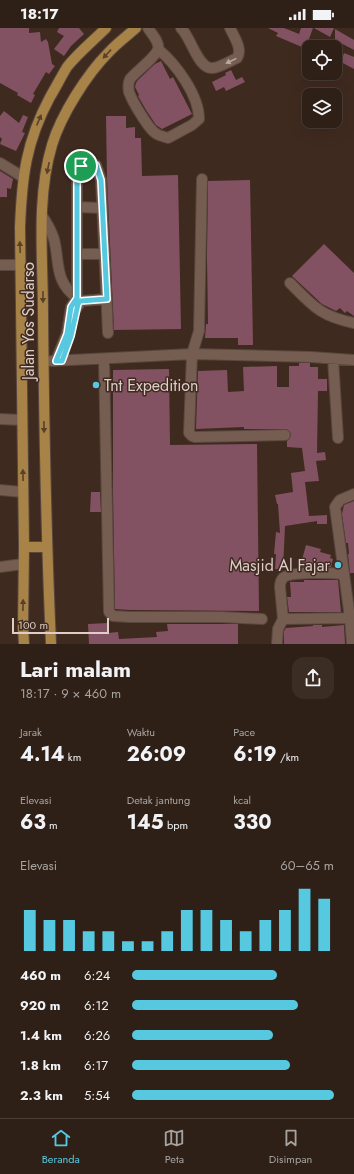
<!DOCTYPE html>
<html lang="id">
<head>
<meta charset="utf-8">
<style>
	:root { --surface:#2f2017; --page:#3b2d24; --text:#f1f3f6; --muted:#a7a3a1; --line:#4a3e36; --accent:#56c9e1 }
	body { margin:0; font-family:Jost,sans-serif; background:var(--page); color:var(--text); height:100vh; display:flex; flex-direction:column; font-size:15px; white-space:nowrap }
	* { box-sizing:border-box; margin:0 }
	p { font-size:13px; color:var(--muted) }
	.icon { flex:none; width:22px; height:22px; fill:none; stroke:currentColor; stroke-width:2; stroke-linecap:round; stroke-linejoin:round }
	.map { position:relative; height:616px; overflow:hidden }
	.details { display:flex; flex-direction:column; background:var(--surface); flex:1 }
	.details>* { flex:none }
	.buttons { position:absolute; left:302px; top:12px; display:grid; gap:8px }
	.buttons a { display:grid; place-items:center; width:40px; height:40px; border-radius:8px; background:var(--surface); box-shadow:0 4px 16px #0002,0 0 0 1px var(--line); font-size:20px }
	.scale { position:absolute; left:12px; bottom:10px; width:97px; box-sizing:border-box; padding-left:4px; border:2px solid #ddcec8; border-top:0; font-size:11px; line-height:14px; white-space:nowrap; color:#ddcec8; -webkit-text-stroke:3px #3f2a1f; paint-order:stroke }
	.pin { position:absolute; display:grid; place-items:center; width:34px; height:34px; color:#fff; margin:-17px; border:2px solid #fff; border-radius:50%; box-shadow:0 1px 4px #0007 }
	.round { display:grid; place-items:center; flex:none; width:42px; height:42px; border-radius:12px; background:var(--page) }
	.summary { display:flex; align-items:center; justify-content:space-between; height:68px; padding:0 20px }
	h1 { font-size:22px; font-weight:700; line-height:30px }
	.stats { display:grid; grid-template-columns:repeat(3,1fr); gap:6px; height:68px; padding:4px 20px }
	.stats div { display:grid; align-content:center }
	.stats b { font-size:20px; font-weight:700 }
	.stats small { font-size:11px; font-weight:400 }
	.stats p { font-size:11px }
	.chart { height:112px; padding:8px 20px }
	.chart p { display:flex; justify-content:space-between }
	.chart svg { width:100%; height:72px; margin-top:4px; stroke:var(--accent); stroke-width:6 }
	ul { padding:0 20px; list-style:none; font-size:13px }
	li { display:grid; grid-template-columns:64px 48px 1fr; align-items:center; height:30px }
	li i { height:10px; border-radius:5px; background:var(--accent) }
	.status { display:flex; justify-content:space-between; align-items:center; height:28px; padding:0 20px; background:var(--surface); direction:ltr }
	.status svg { height:11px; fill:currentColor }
	.dock { display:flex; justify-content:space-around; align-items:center; height:56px; border-top:1px solid var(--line); background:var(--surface); font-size:11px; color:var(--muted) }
	.dock a { display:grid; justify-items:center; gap:2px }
	.dock .selected { color:var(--accent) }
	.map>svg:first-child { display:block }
</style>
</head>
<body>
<div class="status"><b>18:17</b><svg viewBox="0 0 49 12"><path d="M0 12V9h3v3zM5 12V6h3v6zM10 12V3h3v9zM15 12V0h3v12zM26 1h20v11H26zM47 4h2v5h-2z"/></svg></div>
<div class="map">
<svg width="354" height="616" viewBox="0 0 354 616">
	<rect width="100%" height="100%" fill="#3f2a1f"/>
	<path fill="#835262" d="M0,0H29V5L40,4L41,14L46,11L48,14L52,36L55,38L49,46L46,44L33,66L35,67L31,75L17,67L18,65L0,55Z
		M59,0H79L84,6L71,18L64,28L54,21L64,8L57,4Z
		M268,0H284L299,6L301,0H313L309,11L329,19H309V22L276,8L278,5Z
		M314,0H334L330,9Z
		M335,1L354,12V22L335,12Z
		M335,24L343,28L344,25L354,29V41L339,33L335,41Z
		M161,33L170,51L173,49L192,86L162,101L156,97L146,82L138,68L139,67L135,59L136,55L138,52L155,36Z
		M231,42L236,52L242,49L245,54L226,63L224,59L226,58L216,63L212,54L226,47L225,45Z
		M4,83L19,95L23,87L28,89L22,104L25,105L16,123L0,116L2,111L0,109V88Z
		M106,88H126V100L135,99V110H141L142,148L178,147L181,301L114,302L107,151Z
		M0,143L13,151L11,161L7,160V169H0Z
		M250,152L253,317H238V310H205L206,296H208L207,229L208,153Z
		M324,216L354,245V288L347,283L345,285L340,280L336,283L322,276L292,248Z
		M299,335H310V339H318V351H327V363H318L317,425L325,424L326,432L316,433L319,453L305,454L309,488L327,487V496H317V493L285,498L283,541H275L276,526H274L276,504L280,505L278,476H277L275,467L293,464L291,445L305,443L302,420L287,419V413L290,410L291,406L288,402L285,401H244V399L196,401L198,343L227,342L228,364L244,363L243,339L277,338V359H289V338H299Z
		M169,341L170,417L257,416L259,583L130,582L115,581L113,465V342Z
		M91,464H100L101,484H90Z
		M354,473V545H350L348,526H349L348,515H346L342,486L344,477Z
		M306,517L321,521L320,524L331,527L330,530L333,531L331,539H300Z
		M304,552H338L341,584H289L287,569H291L290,554H304Z
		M108,595V605L118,604L119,611L157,609L156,604L168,603L167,596H238V616H89L88,596Z
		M313,597H322V599L344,597L345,616H284V603L286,600L313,598Z"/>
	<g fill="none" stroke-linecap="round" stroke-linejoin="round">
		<defs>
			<path id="minor" d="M148,0C151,5 157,11 158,17C161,26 136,43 130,51C128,55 128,59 129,64C132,73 147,98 154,104C158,108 163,108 168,110L192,97L199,91C199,67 176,36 158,21
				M181,0C191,9 198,42 213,40C221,39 230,33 237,30C243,21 234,9 230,0
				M0,135L23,149
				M202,151L199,303L192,326L189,405L192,408L195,409L285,407
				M77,179L102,180
				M42,188C47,195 51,202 54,211C60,235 54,253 77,270
				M77,226H105
				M0,237H21
				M290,255C313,278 320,288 354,295
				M76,281L81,273L107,271
				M104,331L109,584L113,588L130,589H221L262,591
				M333,331L338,410
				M51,333L192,326L311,329L354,332
				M56,333L67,305L71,279L77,270V147L81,138L87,133L96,137L101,152L108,305
				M0,391L22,392
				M0,462L23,464
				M0,539L23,536
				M283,591L280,559C280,556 281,552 283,550C289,543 334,545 344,546
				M277,616L278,601L283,591L350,590
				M352,616L350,590L335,479L340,472L354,466"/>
			<path id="major" d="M24,519H47
				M24,616L23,599L24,519L20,199C22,148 26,114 50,69C56,59 61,49 67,39C78,25 93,13 106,0
				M51,616C46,506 44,395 43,285C43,230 36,171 52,117C61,87 87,46 109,24C117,15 127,8 136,0"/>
		</defs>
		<use href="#minor" stroke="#59473e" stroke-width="12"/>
		<use href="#major" stroke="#59473e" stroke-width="12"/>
		<use href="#minor" stroke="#765d52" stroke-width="10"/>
		<use href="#major" stroke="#a88348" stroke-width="10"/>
	</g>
	<defs><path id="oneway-solid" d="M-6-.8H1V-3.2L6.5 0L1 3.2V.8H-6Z"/></defs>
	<g fill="#594029">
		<use href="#oneway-solid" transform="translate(107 26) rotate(133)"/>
		<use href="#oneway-solid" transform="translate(39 92) rotate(-67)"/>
		<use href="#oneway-solid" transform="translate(48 140) rotate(101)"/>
		<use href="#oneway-solid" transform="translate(20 219) rotate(-92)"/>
		<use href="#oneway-solid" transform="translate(43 269) rotate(90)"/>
		<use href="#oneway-solid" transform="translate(44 399) rotate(89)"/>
		<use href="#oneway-solid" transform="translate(23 447) rotate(-91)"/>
		<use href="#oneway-solid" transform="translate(23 577) rotate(-89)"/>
	</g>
	<use fill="#b9a69f" href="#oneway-solid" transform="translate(231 33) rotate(154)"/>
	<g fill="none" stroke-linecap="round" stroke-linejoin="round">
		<defs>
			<path id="route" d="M87,133L96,137L101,152L107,271L80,273L78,276L71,308L62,333H56L67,306L71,279L77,270V147L81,138Z"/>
		</defs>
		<use href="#route" stroke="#fff" stroke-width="8"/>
		<use href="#route" stroke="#56c9e1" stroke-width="5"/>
	</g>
	<g fill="#56c9e1" stroke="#3f2a1f" stroke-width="1.5">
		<circle cx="96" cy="357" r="4"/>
		<circle cx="338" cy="537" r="4"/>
	</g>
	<g text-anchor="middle" stroke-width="3" stroke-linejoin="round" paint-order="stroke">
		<g font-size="16" fill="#ddcec8" stroke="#3f2a1f">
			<text transform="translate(28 293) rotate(-90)" y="6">Jalan Yos Sudarso</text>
		</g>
		<g font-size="16" fill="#ddcec8" stroke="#3f2a1f" text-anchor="start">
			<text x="104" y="363">Tnt Expedition</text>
			<text x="330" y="543" text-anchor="end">Masjid Al Fajar</text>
		</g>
	</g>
</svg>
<div class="buttons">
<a><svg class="icon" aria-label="locate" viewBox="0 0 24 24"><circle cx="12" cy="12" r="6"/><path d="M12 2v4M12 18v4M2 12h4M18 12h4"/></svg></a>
<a><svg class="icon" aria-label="layers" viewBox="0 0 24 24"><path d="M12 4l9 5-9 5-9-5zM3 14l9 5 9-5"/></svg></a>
</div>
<div class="scale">100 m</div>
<div class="pin" style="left:81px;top:138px;background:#1e9e55"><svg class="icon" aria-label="arrive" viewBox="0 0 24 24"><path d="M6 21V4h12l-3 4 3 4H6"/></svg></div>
</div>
<section class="details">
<div class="summary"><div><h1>Lari malam</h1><p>18:17 · 9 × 460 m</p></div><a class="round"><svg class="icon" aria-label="share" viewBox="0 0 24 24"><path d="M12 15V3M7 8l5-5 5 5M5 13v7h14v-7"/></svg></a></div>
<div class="stats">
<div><p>Jarak</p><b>4.14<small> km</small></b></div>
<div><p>Waktu</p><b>26:09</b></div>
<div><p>Pace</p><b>6:19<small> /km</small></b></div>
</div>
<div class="stats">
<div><p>Elevasi</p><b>63<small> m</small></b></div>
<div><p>Detak jantung</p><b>145<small> bpm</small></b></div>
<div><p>kcal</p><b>330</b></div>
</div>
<div class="chart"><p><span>Elevasi</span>60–65 m</p>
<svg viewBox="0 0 160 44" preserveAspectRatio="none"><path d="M5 44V19M15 44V25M25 44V25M35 44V32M45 44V32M55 44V38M65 44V38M75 44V32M85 44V19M95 44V19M105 44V25M115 44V32M125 44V25M135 44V19M145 44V6M155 44V12"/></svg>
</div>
<ul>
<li><b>460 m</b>6:24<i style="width:72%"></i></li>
<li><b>920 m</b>6:12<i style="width:82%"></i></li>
<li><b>1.4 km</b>6:26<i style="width:70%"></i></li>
<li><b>1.8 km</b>6:17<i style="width:78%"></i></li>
<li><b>2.3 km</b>5:54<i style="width:100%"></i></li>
</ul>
</section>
<nav class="dock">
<a class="selected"><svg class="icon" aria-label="home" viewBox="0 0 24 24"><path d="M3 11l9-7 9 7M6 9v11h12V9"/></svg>Beranda</a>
<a><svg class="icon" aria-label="map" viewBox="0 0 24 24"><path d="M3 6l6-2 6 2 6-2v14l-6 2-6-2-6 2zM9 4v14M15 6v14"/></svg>Peta</a>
<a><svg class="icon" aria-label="saved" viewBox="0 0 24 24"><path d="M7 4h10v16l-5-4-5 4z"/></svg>Disimpan</a>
</nav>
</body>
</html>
